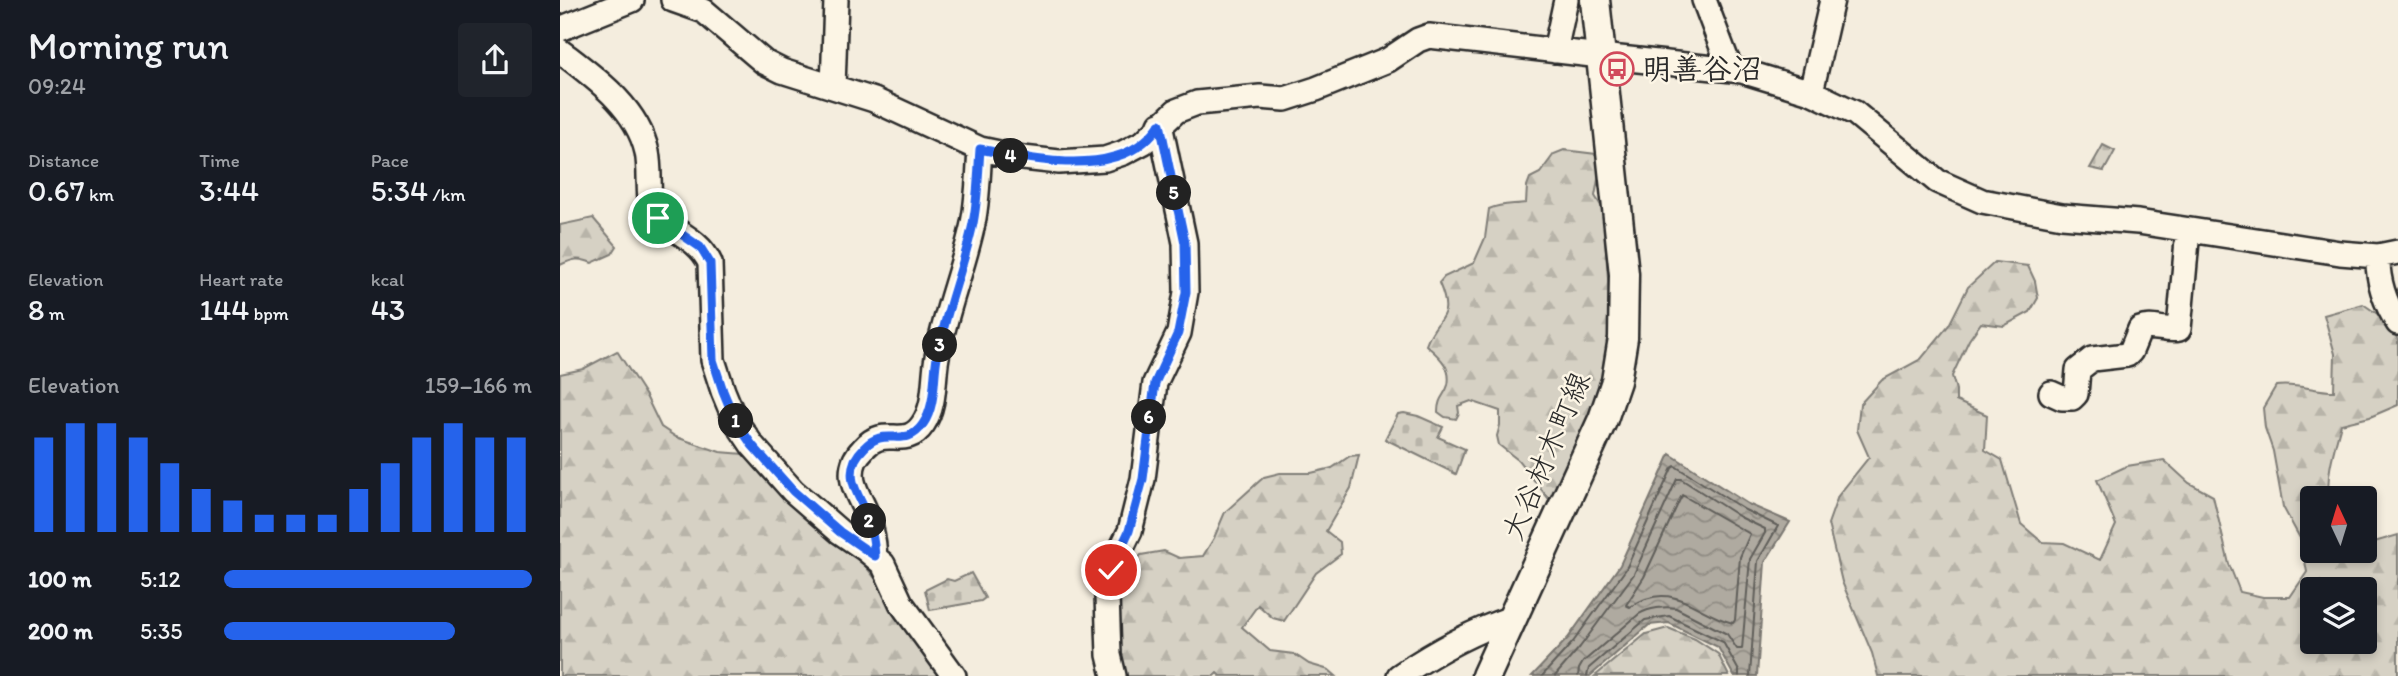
<!DOCTYPE html>
<html lang="en">
<head>
<meta charset="utf-8">
<style>
	:root { --surface:#171b24; --page:#20242c; --text:#f1f3f6; --muted:#9ea1a6; --accent:#2563eb }
	body { margin:0; font-family:Itim,"Klee One",sans-serif; background:var(--page); color:var(--text); height:100vh; display:flex; flex-direction:column; font-size:26px; white-space:nowrap }
	* { box-sizing:border-box; margin:0 }
	p { font-size:23px; color:var(--muted) }
	.icon { flex:none; width:38px; height:38px; fill:none; stroke:currentColor; stroke-width:2; stroke-linecap:round; stroke-linejoin:round }
	.map { position:relative; flex:1; overflow:hidden }
	.details { display:flex; flex-direction:column; background:var(--surface); width:560px }
	.details>* { flex:none }
	.needle { width:46px; rotate:356deg }
	.controls { position:absolute; left:1740px; top:486px; display:grid; gap:14px }
	.controls a { display:grid; place-items:center; width:77px; height:77px; border-radius:7px; background:var(--surface); box-shadow:0 4px 10px #0003; font-size:35px }
	.pin { position:absolute; display:grid; place-items:center; width:60px; height:60px; color:#fff; margin:-30px; border:4px solid #fff; border-radius:50%; box-shadow:0 2px 7px #0007 }
	.km { position:absolute; width:35px; height:35px; margin:-18px; border-radius:50%; background:#222; color:#fff; font-size:19px; line-height:35px; text-align:center }
	.round { display:grid; place-items:center; flex:none; width:74px; height:74px; border-radius:7px; background:var(--page) }
	.summary { display:flex; align-items:center; justify-content:space-between; height:119px; padding:0 28px }
	h1 { font-size:38px; font-weight:600; line-height:52px }
	.figures { display:grid; grid-template-columns:repeat(3,1fr); gap:10px; height:119px; padding:7px 28px }
	.figures div { display:grid; align-content:center }
	.figures b { font-size:30px; font-weight:600 }
	.figures small { font-size:19px; font-weight:400 }
	.figures p { font-size:19px }
	.chart { height:196px; padding:14px 28px }
	.chart p { display:flex; justify-content:space-between }
	.chart svg { width:100%; height:126px; margin-top:7px; stroke:var(--accent); stroke-width:6 }
	ul { padding:0 28px; list-style:none; font-size:23px }
	li { display:grid; grid-template-columns:112px 84px 1fr; align-items:center; height:52px }
	li i { height:18px; border-radius:9px; background:var(--accent) }
	main { display:flex; flex:1; min-height:0 }
	.map>svg:first-child { display:block }
</style>
</head>
<body>
<main>
<section class="details">
<div class="summary"><div><h1>Morning run</h1><p>09:24</p></div><a class="round"><svg class="icon" aria-label="share" viewBox="0 0 24 24"><path d="M12 15V3M7 8l5-5 5 5M5 13v7h14v-7"/></svg></a></div>
<div class="figures">
<div><p>Distance</p><b>0.67<small> km</small></b></div>
<div><p>Time</p><b>3:44</b></div>
<div><p>Pace</p><b>5:34<small> /km</small></b></div>
</div>
<div class="figures">
<div><p>Elevation</p><b>8<small> m</small></b></div>
<div><p>Heart rate</p><b>144<small> bpm</small></b></div>
<div><p>kcal</p><b>43</b></div>
</div>
<div class="chart"><p><span>Elevation</span>159–166 m</p>
<svg viewBox="0 0 160 44" preserveAspectRatio="none"><path d="M5 44V11M15 44V6M25 44V6M35 44V11M45 44V20M55 44V29M65 44V33M75 44V38M85 44V38M95 44V38M105 44V29M115 44V20M125 44V11M135 44V6M145 44V11M155 44V11"/></svg>
</div>
<ul>
<li><b>100 m</b>5:12<i style="width:100%"></i></li>
<li><b>200 m</b>5:35<i style="width:75%"></i></li>
</ul>
</section>
<div class="map">
<svg width="1838" height="676" viewBox="0 0 1838 676">
	<defs>
		<pattern id="forest-firs" width="22" height="20" patternUnits="userSpaceOnUse" patternTransform="scale(1.75)"><rect width="22" height="20" fill="#d6d1c4"/><path d="M5 1l3.5 6h-7zM16 11l3.5 6h-7z" fill="#b8b4a9"/></pattern>
		<pattern id="cemetery-stones" width="16" height="16" patternUnits="userSpaceOnUse" patternTransform="scale(1.75)"><rect width="16" height="16" fill="#d6d1c4"/><path d="M2 7V4a2 2 0 0 1 4 0v3zM10 15v-3a2 2 0 0 1 4 0v3z" fill="#b8b4a9"/></pattern>
		<pattern id="water-waves" width="16" height="10" patternUnits="userSpaceOnUse" patternTransform="scale(1.75)"><rect width="16" height="10" fill="#afaaa0"/><path d="M0 5q4-4 8 0t8 0" fill="none" stroke="#8f8b83"/></pattern>
	</defs>
	<rect width="100%" height="100%" fill="#f4edde"/>
	<filter id="ink" filterUnits="userSpaceOnUse"><feTurbulence type="fractalNoise" baseFrequency=".0143" numOctaves="2"/><feDisplacementMap in="SourceGraphic" scale="14" xChannelSelector="R" yChannelSelector="G"/><feConvolveMatrix kernelMatrix="1 2 1 2 8 2 1 2 1" color-interpolation-filters="sRGB"/></filter>
	<g filter="url(#ink)">
		<path fill="url(#forest-firs)" stroke="#807e78" stroke-width="2" fill-rule="evenodd" d="M1004,150L1036,154L1041,163L1035,196L1043,209L1049,292L1052,301L1049,328L1051,340L1046,382L992,503L958,460L939,445L937,436L940,425V411L911,401L898,406L899,413L896,419L885,417L878,412C878,397 885,396 888,385C892,366 878,356 866,345C877,314 895,321 879,283L884,277L914,263L925,238L929,209C942,203 953,205 966,203L967,186L970,178L980,173L994,154Z
			M33,218L57,246L52,254L32,263C19,257 13,259 0,265V225Z
			M1435,262L1468,266L1475,281L1478,298L1470,312L1444,326L1421,323L1409,340L1392,376L1396,390V401L1427,415L1425,450L1442,460L1461,524L1482,542L1504,543L1540,560L1556,525L1537,480L1567,466L1604,460L1629,483L1653,496L1669,564L1680,592L1703,597H1730L1747,572L1741,540L1723,507L1713,451L1705,428L1703,408L1716,386C1737,383 1754,391 1774,391L1775,354L1764,315L1803,304L1829,322L1838,340V405L1810,417L1781,424C1776,443 1764,480 1770,499H1752V551H1804V545L1838,535V676H1318L1312,653L1282,582L1268,524L1278,496L1309,457L1297,430L1300,404L1322,380L1361,359L1389,325L1408,287ZM1752,590H1804V642H1752Z
			M57,351L86,396L101,427L116,437L160,452L184,454L199,470L291,548L329,596L348,633L381,676H0V374L23,369Z
			M799,455L791,488L766,531L780,542L781,554L756,573L724,621L713,618L698,605L682,627L710,651L734,654L749,664L769,670L776,676H660L657,673L654,676H562L558,634L561,582L581,555L604,551L619,558L643,556L654,538L665,512L704,477L720,473H751L772,468L790,456Z
			M1108,628L1135,639L1158,654L1169,676H1035L1086,634Z"/>
		<path fill="url(#cemetery-stones)" stroke="#807e78" stroke-width="2" d="M1543,145L1555,151L1544,171L1530,168Z
			M844,413L858,416L883,427L878,437L905,449L896,474L825,439L838,414Z
			M411,573L425,598L421,601L370,610L365,590L387,579L394,581Z"/>
		<path fill="url(#water-waves)" stroke="#7a7771" stroke-width="2" d="M1110,454L1188,504L1230,522L1205,562L1197,676H1174L1158,647L1109,623L1089,625L1030,676H972L1008,638L1060,565Z"/>
		<g fill="none" stroke-linecap="round" stroke-linejoin="round">
			<path stroke="#605e5a" stroke-width="2" d="M1122,495L1190,534L1180,557L1175,620L1173,623C1135,614 1113,578 1070,607L1066,605L1084,577Z
				M982,676L1013,642L1066,569L1112,468L1115,466L1185,510L1218,526L1198,561L1190,676
				M995,676L1020,647L1074,574L1117,479H1121L1180,517L1205,529V533L1190,559L1182,649H1177L1167,634L1116,608C1105,606 1089,608 1079,614L1023,662L1019,669L1018,676
				M1027,676L1029,668L1085,620L1109,616L1163,642L1179,671V676"/>
			<defs>
				<path id="minor" d="M113,0L144,11L204,62L222,71L314,100L420,149L463,158L499,162L545,159L563,153L584,142L616,111L637,103L700,97L725,99L756,89L828,60L858,40L869,36L1032,55
					M1144,0L1166,58L1173,70
					M0,29L72,0
					M0,51C35,78 77,107 87,152C91,172 87,192 92,212C110,231 138,237 150,263L153,360L163,391L175,420L192,445L233,491L280,532L305,549L323,564L341,603L394,676
					M995,51L1006,0
					M1050,57L1182,71L1251,92L1295,113L1377,181L1422,201L1502,216L1578,222L1780,253L1818,256L1838,252
					M273,87L276,0
					M1251,92L1272,0
					M1818,256C1817,279 1825,304 1838,323
					M1491,393L1502,398H1512L1516,394L1518,370L1532,359L1567,355L1571,351L1580,329C1592,324 1606,332 1619,329L1628,230
					M315,556C314,542 312,528 307,515C300,496 286,481 295,460C297,456 301,451 304,448C325,424 345,451 363,424C376,405 373,378 377,357C385,313 402,272 412,228C418,203 418,176 420,149
					M554,676L549,655L547,596L551,570L570,531L583,479L595,383L619,333L626,292L625,243L600,124
					M839,676C873,653 913,631 952,618"/>
				<path id="major" d="M926,676L1043,419L1056,381L1063,338L1064,274L1035,0"/>
			</defs>
			<use href="#minor" stroke="#2b2b2b" stroke-width="28"/>
			<use href="#major" stroke="#2b2b2b" stroke-width="33"/>
			<use href="#minor" stroke="#fcf5e5" stroke-width="23"/>
			<use href="#major" stroke="#fcf5e5" stroke-width="28"/>
		</g>
	</g>
	<g fill="none" stroke-linecap="round" stroke-linejoin="round" filter="url(#ink)">
		<defs>
			<path id="route" d="M98,218L140,247L150,263L153,360L163,391L175,420L192,445L233,491L280,532L315,556C314,542 312,528 307,515C300,496 286,481 295,460C297,456 301,451 304,448C325,424 345,451 363,424C376,406 373,378 377,357C385,313 402,272 412,228C418,202 418,176 420,149C467,159 545,176 585,141C591,136 596,130 600,124L625,243L626,292L618,333L595,383L583,479L569,531L551,570"/>
		</defs>
		<use href="#route" stroke="#fff" stroke-width="14"/>
		<use href="#route" stroke="#2563eb" stroke-width="9"/>
	</g>
	<defs>
		<symbol id="bus-ring" viewBox="-11 -11 22 22"><circle r="9.5" fill="#fcf5e5" stroke="#d1495b" stroke-width="1.5"/><path d="M-5-6H5V4H4V6H2V4H-2V6H-4V4H-5ZM-3.5-4V0h7V-4ZM-3.5 1.2v1.5H-2V1.2ZM2 1.2v1.5H3.5V1.2Z" fill="#d1495b"/></symbol>
	</defs>
	<g fill-rule="evenodd">
		<use href="#bus-ring" x="1038" y="50" width="38" height="38"/>
	</g>
	<g text-anchor="middle" stroke-width="5" stroke-linejoin="round" paint-order="stroke">
		<g font-size="30" font-weight="bold" fill="#2b2b2b" stroke="#fcf5e5" text-anchor="start">
			<text x="1082" y="79">明善谷沼</text>
		</g>
		<g font-size="30" fill="#2b2b2b" stroke="#fcf5e5">
			<text transform="translate(986 456) rotate(-67)" y="10">大谷材木町線</text>
		</g>
	</g>
</svg>
<div class="controls">
<a><svg class="needle" viewBox="-14 -14 28 28"><path d="M0-13l5 13h-10z" fill="#e53935"/><path d="M0 13l5-13h-10z" fill="#9ea1a6"/></svg></a>
<a><svg class="icon" aria-label="layers" viewBox="0 0 24 24"><path d="M12 4l9 5-9 5-9-5zM3 14l9 5 9-5"/></svg></a>
</div>
<div class="pin" style="left:98px;top:218px;background:#1e9e55"><svg class="icon" aria-label="arrive" viewBox="0 0 24 24"><path d="M6 21V4h12l-3 4 3 4H6"/></svg></div>
<div class="pin" style="left:551px;top:570px;background:#d93025"><svg class="icon" aria-label="check" viewBox="0 0 24 24"><path d="M5 12l5 5 9-10"/></svg></div>
<b class="km" style="left:176px;top:421px">1</b>
<b class="km" style="left:309px;top:521px">2</b>
<b class="km" style="left:380px;top:345px">3</b>
<b class="km" style="left:451px;top:156px">4</b>
<b class="km" style="left:614px;top:193px">5</b>
<b class="km" style="left:589px;top:417px">6</b>
</div>
</main>
</body>
</html>
